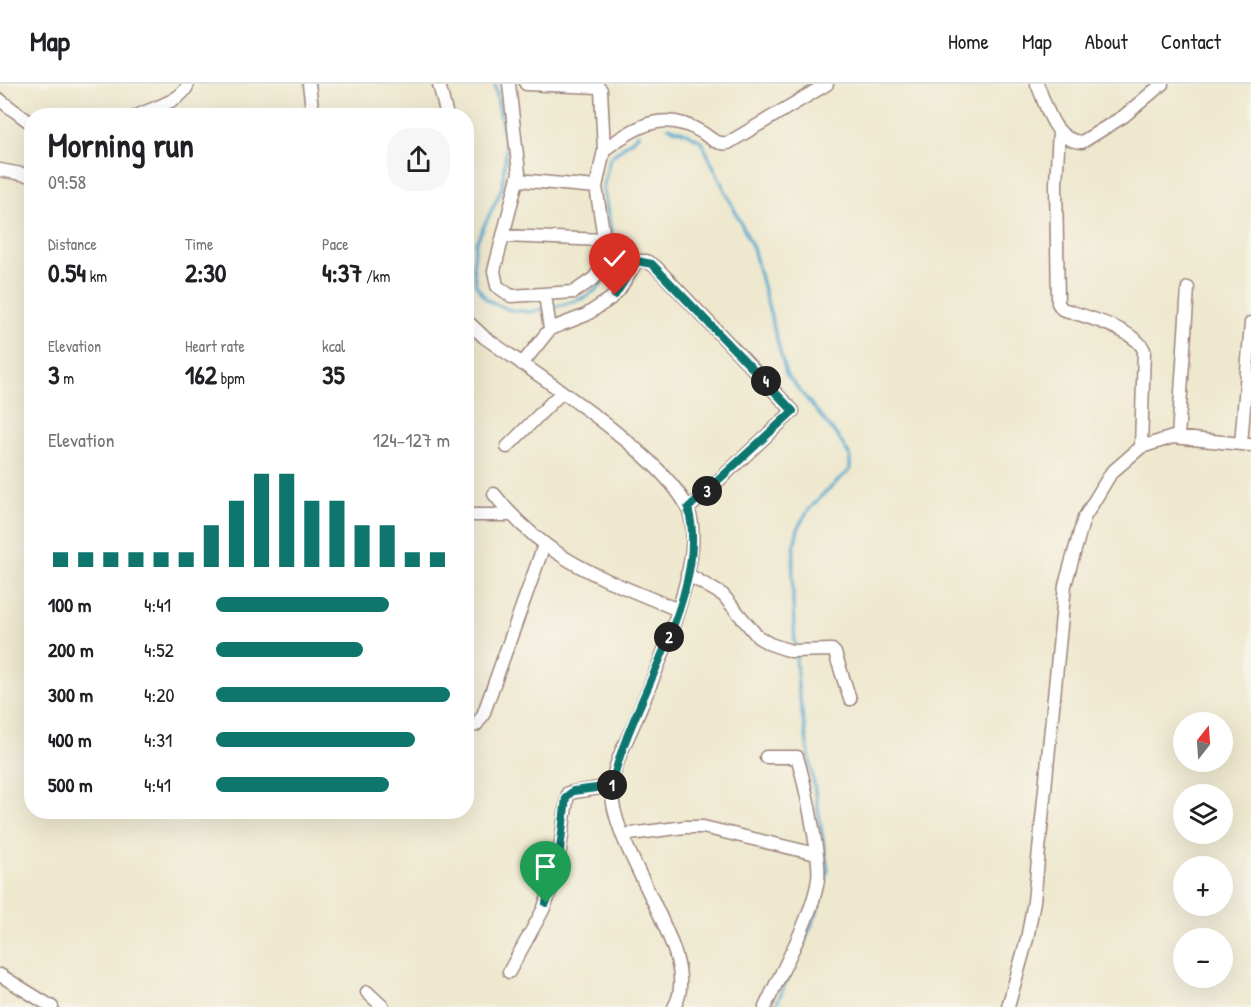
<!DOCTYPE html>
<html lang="en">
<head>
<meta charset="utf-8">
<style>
	:root { --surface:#fff; --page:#f6f6f6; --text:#202124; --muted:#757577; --line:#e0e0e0; --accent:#0f766e }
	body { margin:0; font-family:"Patrick Hand",sans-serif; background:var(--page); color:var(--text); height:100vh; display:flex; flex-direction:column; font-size:22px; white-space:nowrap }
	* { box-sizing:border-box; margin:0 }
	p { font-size:20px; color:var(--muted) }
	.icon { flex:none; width:33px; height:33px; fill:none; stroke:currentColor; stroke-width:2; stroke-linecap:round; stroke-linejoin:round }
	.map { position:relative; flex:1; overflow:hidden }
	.details { position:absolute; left:24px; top:24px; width:450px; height:711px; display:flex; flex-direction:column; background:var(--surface); border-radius:24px; box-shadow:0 6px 24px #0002 }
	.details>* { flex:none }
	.needle { width:39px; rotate:17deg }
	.fabs { position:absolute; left:1173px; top:628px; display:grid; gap:12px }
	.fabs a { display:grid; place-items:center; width:60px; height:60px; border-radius:50%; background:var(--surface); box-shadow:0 6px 24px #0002; font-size:30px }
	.pin { position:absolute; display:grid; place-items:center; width:51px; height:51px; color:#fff; margin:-62px -26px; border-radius:50% 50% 50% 0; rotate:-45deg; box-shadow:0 0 6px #0007 }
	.pin .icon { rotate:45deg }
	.km { position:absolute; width:30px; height:30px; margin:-15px; border-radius:50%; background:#222; color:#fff; font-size:16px; line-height:30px; text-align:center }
	.round { display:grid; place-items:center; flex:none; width:63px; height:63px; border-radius:24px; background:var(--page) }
	.summary { display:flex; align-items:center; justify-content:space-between; height:102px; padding:0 24px }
	h1 { font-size:33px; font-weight:700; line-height:45px }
	.metrics { display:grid; grid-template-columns:repeat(3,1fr); gap:9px; height:102px; padding:6px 24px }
	.metrics div { display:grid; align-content:center }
	.metrics b { font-size:26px; font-weight:700 }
	.metrics small { font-size:16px; font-weight:400 }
	.metrics p { font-size:16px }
	.chart { height:168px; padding:12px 24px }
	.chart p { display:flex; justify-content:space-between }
	.chart svg { width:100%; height:108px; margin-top:6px; stroke:var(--accent); stroke-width:6 }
	ul { padding:0 24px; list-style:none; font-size:20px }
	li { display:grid; grid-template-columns:96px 72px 1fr; align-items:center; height:45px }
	li i { height:15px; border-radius:8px; background:var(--accent) }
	header { display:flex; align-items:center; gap:36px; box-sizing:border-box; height:84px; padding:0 30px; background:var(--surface); border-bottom:2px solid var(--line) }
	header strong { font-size:28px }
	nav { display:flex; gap:33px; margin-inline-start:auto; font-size:21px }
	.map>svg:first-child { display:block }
</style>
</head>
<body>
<header>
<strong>Map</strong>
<nav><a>Home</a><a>Map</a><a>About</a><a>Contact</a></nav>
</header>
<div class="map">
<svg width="1251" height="923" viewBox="0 0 1251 923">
	<rect width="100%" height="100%" fill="#f7f3e8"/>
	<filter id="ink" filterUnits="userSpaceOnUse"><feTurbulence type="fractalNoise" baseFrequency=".0167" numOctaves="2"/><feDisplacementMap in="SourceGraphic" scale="12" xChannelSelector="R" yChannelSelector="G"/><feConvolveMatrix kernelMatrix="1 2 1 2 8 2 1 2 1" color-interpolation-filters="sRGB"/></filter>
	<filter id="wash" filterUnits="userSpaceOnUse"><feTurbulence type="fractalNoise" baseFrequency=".008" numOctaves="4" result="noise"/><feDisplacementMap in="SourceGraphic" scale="24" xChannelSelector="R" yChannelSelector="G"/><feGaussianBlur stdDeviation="1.35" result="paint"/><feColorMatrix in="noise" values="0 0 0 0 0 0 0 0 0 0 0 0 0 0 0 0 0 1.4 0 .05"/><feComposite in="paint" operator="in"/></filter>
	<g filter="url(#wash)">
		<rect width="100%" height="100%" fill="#eee8ce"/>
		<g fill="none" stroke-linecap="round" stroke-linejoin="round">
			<path stroke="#53a8cf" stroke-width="3" d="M495,0L506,65L502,104L476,159L473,182L476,201L487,216L510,226L531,228L543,225
				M668,43L686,49L701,57L753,164L786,290L838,353L850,372V386C833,402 810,419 800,440C788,466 794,535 795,565
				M612,177L611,146L603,104L610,74L639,50
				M550,224C577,217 600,213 610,184
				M775,923L817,829L828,786L798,604L796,572"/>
		</g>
	</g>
	<g filter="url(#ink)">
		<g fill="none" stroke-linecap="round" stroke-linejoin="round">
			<defs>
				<path id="minor" d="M309,0L313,32
					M439,0L447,32
					M509,0L519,89L494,187L497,202L511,212L574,208L593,195L605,181L607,173L596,103L604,66L601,6L598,3L526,0
					M1037,0C1047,22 1053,57 1082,58L1124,32L1162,0
					M0,16L32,40
					M137,32C153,23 182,18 188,0
					M1059,47L1056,100L1058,219L1062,225C1084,232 1134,245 1144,266L1141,363
					M604,66C637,41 665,25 703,49C711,55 718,61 728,59L827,0
					M0,86L32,92
					M518,96L596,103
					M504,152L605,156
					M545,211L550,245
					M466,236L484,253C533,288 666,373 688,425C708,472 656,587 637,633C628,654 614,679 612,701C606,762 706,873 674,923
					M522,280L550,245L586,231L610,215L619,206L637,177H646L656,183L793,327L688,425
					M1178,353L1188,204
					M1241,360L1251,239
					M507,363L561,309
					M494,410C548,478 601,493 678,526
					M466,431H511
					M687,490L723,511L758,553L770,560L791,567L832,566L835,569L850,615
					M466,643L476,641L483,631L544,461
					M622,751L685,743H703L816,770
					M509,888L543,826L556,792L568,709L612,702
					M0,891L52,923
					M367,908L383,923
					M765,923C780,890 814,829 818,795C821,775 804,695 797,673H766
					M1008,923L1027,855L1034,817L1065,501L1084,434L1111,389L1141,363L1173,353L1251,361"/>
			</defs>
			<use href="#minor" stroke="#9c847c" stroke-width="15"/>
			<use href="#minor" stroke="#fff" stroke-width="12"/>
		</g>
	</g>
	<g fill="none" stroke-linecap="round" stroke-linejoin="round" filter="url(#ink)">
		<defs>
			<path id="route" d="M546,819L558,784L566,713L573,707L612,702C627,622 712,507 688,424L793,327L652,180L637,177L615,211"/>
		</defs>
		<use href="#route" stroke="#fff" stroke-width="12"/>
		<use href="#route" stroke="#0f766e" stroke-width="8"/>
	</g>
</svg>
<div class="fabs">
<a><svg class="needle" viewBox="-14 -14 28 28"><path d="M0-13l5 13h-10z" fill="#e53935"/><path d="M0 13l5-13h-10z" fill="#757577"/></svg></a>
<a><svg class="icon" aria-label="layers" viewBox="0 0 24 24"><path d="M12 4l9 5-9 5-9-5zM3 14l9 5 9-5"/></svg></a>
<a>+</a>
<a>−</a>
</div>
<div class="pin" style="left:546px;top:819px;background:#1e9e55"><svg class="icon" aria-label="arrive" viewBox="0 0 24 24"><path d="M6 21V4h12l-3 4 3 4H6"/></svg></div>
<div class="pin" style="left:615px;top:211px;background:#d93025"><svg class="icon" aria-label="check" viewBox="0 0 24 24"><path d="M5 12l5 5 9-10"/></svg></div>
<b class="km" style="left:612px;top:701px">1</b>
<b class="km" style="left:669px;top:553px">2</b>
<b class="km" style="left:707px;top:407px">3</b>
<b class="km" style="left:766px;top:297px">4</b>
<section class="details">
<div class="summary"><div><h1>Morning run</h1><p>09:58</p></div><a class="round"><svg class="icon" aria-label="share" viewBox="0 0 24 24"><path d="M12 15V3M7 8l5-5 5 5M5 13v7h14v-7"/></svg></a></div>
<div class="metrics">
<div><p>Distance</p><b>0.54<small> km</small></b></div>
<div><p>Time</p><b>2:30</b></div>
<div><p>Pace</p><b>4:37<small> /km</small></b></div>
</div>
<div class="metrics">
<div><p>Elevation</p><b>3<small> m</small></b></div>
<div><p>Heart rate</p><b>162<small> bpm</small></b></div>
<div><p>kcal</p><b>35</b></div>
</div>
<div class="chart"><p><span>Elevation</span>124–127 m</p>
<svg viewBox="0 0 160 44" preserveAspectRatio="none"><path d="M5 44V38M15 44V38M25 44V38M35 44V38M45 44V38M55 44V38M65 44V27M75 44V17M85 44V6M95 44V6M105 44V17M115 44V17M125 44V27M135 44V27M145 44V38M155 44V38"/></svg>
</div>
<ul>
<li><b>100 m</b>4:41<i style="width:74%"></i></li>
<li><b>200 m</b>4:52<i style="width:63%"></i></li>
<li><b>300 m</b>4:20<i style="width:100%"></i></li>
<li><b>400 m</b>4:31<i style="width:85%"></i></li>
<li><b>500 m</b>4:41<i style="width:74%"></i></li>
</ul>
</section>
</div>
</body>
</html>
